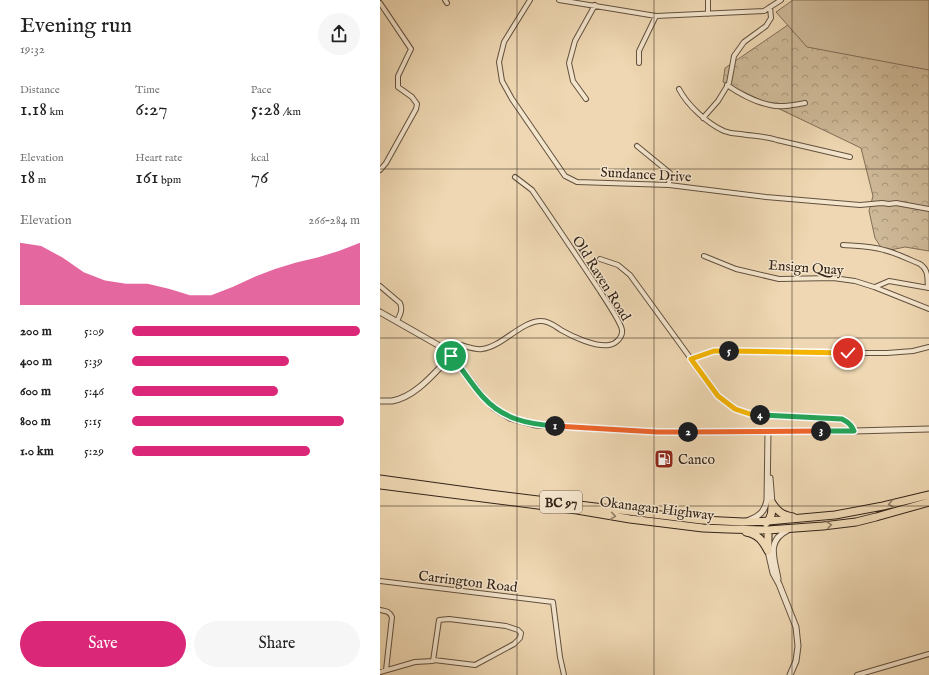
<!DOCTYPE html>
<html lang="en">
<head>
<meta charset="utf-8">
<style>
	:root { --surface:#fff; --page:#f6f6f6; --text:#222; --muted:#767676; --accent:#db2777 }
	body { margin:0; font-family:"IM FELL English",serif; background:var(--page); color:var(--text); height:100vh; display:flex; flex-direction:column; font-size:15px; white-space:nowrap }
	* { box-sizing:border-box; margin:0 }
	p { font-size:13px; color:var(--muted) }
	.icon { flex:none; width:22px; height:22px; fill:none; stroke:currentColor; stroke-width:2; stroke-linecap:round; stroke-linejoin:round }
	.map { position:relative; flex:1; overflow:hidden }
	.details { display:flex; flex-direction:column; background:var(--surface); width:380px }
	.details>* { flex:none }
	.pin { position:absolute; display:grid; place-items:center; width:34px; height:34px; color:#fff; margin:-17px; border:2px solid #fff; border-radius:50%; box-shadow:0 1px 4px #0007 }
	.km { position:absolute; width:20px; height:20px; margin:-10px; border-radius:50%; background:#222; color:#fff; font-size:11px; line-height:20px; text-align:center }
	.round { display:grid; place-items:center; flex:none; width:42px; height:42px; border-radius:21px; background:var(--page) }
	.head { display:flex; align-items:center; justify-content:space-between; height:68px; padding:0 20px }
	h1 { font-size:22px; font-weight:600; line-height:30px }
	.figures { display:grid; grid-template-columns:repeat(3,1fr); gap:6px; height:68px; padding:4px 20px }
	.figures div { display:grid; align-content:center }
	.figures b { font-size:20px; font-weight:600 }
	.figures small { font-size:11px; font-weight:400 }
	.figures p { font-size:11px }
	.chart { height:112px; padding:8px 20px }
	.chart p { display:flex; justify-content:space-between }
	.chart svg { width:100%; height:72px; margin-top:4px; fill:var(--accent); opacity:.7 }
	.primary-button { display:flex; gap:8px; margin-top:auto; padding:8px 20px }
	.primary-button a { flex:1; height:46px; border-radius:24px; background:var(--accent); color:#fff; font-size:16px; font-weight:600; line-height:46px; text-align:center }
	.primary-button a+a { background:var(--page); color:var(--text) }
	ul { padding:0 20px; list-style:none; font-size:13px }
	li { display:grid; grid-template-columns:64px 48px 1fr; align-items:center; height:30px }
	li i { height:10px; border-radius:5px; background:var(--accent) }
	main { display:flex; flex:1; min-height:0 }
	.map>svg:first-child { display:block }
</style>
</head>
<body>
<main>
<section class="details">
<div class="head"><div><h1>Evening run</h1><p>19:32</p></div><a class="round"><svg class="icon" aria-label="share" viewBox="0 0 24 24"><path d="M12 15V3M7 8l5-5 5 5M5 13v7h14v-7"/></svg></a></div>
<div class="figures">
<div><p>Distance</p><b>1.18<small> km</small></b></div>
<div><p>Time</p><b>6:27</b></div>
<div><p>Pace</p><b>5:28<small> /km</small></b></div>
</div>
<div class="figures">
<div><p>Elevation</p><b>18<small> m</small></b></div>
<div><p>Heart rate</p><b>161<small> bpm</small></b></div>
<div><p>kcal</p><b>76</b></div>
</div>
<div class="chart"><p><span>Elevation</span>266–284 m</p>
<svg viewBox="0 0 160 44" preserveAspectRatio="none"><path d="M0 44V6L10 8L20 15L30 24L40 29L50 31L60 31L70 34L80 38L90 38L100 33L110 27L120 22L130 18L140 15L150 11L160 6V44z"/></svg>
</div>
<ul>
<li><b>200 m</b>5:09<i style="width:100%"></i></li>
<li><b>400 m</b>5:39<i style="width:69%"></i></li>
<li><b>600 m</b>5:46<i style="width:64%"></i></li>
<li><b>800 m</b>5:15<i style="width:93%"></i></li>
<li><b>1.0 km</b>5:29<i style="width:78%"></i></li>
</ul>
<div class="primary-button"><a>Save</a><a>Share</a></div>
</section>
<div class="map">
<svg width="549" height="675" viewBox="0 0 549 675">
	<defs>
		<pattern id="forest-crowns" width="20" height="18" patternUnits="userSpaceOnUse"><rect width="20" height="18" fill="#ceb998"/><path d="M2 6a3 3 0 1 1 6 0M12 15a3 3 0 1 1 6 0" fill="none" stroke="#a8967b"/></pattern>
	</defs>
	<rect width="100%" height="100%" fill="#eed7b2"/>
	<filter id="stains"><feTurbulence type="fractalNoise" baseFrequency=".005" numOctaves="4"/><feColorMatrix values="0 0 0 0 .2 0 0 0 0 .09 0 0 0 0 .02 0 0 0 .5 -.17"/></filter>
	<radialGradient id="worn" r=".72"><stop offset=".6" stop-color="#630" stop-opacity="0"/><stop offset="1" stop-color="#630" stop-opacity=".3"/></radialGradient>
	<path fill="url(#forest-crowns)" stroke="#816e58" d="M549,0V251L525,247L506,251L502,249L495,238L489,211L493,196L481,148L343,82L345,68L421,16Z"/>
	<path fill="#ceb998" stroke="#816e58" d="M413,0H549V70L427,47L396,12Z"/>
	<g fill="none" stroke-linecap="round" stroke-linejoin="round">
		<defs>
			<path id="minor" d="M65,0L67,3
				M150,0L124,42L119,62L122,81L132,99L185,176L197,182L289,185L386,197L480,205L502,203L509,204L516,203L549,209
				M179,0L276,16L384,11L401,0
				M328,0V14
				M0,3L31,49L18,76V87L32,97L37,104L36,109L6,163L0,170
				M259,63V51L276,16
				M347,85C360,94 375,102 390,105C401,108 414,105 425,103
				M299,89C307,105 328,124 344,131C349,133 355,134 360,134C372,136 385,136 397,140L470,157
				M206,99L193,81L189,63L195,41L215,5
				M323,118L338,101L349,83L354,56L364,42L386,26L391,18L390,7
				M257,146L290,173L289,185
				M463,245C477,246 491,246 504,250C516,253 528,259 540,264C549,270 547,278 548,288
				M324,256L356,269L399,279L453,278L475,281L494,287L549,309
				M220,259L238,265L250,275L338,396L355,409L373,415L462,419C468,422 472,425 474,431
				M0,286L20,303C23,310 20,315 17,321
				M495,287L509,281L549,288
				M71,356L81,345C88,347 96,350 102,349C122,347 142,320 162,321C169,321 175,326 181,330C193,337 215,347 229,345C236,344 243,337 242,330C241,322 223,296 218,288C196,255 174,222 152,190L135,177
				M311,359L334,351L438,353H507L533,351L549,347
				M0,581L173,602L180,657L184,675
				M0,610C6,611 9,611 12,617L6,670
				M0,672L35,662L53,661L59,620L69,619L126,626L138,630L141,633L140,638L134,644L95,665L54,660
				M477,675L549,654"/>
			<path id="tertiary" d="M0,312L58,345L76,362L103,397L114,408L130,418L156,425L277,432L474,431L549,429
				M0,401C4,401 8,401 12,401C36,397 55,372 71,356
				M390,478L392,503
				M369,520C380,516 385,511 387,500L388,432
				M388,551L393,573L399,584L416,627L418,646L416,661L410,675
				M398,579C395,560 385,541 408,530"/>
			<path id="trunk" d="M0,479L109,494L322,520L363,522L388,521L455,515L503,506L549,495
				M0,485L197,510L250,519L323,528L348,529L388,530L443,526L476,522L496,517L549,502
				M392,503C398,512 402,515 413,517
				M386,523C392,518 392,511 392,503
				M388,530V550
				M366,532C378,534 383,541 388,551"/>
		</defs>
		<use href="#minor" stroke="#62513f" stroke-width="6"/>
		<use href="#tertiary" stroke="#62513f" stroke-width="7"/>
		<use href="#trunk" stroke="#342419" stroke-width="9"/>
		<use href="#minor" stroke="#f4e5cd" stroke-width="4"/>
		<use href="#tertiary" stroke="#f4e5cd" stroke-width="5"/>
		<use href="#trunk" stroke="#eed7b2" stroke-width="7"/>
	</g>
	<defs><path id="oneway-chevron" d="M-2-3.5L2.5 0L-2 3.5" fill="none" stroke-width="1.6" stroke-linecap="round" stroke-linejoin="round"/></defs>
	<g stroke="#917e66">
		<use href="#oneway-chevron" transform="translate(511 504) rotate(167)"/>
		<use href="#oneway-chevron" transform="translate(233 516) rotate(9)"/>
		<use href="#oneway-chevron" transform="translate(449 525) rotate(-8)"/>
	</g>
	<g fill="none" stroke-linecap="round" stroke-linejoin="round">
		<defs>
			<path id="split-1" d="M71,356C83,369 91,384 103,397C123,419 147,424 175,426"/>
			<path id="split-2" d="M175,426L277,432H308"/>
			<path id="split-3" d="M308,432L441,431"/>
			<path id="split-4" d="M380,415L462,419C468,422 472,425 474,431H441"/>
			<path id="split-5" d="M349,351H334L311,359L338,396L355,409L373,415H380"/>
			<path id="split-6" d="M349,351L468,353"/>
		</defs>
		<use href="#split-1" stroke="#fff" stroke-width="8"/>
		<use href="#split-2" stroke="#fff" stroke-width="8"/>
		<use href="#split-3" stroke="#fff" stroke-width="8"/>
		<use href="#split-4" stroke="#fff" stroke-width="8"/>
		<use href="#split-5" stroke="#fff" stroke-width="8"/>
		<use href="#split-6" stroke="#fff" stroke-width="8"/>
		<use href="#split-1" stroke="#22a559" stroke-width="5"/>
		<use href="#split-2" stroke="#f0652b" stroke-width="5"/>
		<use href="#split-3" stroke="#f0652b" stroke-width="5"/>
		<use href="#split-4" stroke="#22a559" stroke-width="5"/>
		<use href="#split-5" stroke="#f5b400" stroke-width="5"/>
		<use href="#split-6" stroke="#f5b400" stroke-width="5"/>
	</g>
	<path fill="none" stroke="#342419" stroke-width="1" stroke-opacity="0.55" d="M137,0V675M274,0V675M412,0V675M0,169H549M0,338H549M0,506H549"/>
	<defs>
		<symbol id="fuel-square" viewBox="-11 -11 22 22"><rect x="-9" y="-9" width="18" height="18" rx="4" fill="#8f2418" stroke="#f4e5cd"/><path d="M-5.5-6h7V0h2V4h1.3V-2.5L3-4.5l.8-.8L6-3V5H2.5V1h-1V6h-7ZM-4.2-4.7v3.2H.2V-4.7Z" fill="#fff"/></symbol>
	</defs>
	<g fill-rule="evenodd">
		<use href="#fuel-square" x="273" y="448" width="22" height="22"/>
	</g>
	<g text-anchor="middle" stroke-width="3" stroke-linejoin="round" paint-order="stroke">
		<rect fill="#f4e5cd" stroke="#6e5e4f" stroke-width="1" x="160" y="491" width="42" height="22" rx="3"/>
		<g font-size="13" font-weight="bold" fill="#342419">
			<text x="181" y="507">BC 97</text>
		</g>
		<g font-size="14" fill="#342419" stroke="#f4e5cd">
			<text transform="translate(266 174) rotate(3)" y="5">Sundance Drive</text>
			<text transform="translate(426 267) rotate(4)" y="5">Ensign Quay</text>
			<text transform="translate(222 278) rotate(58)" y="5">Old Raven Road</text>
			<text transform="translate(277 508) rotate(7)" y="5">Okanagan Highway</text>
			<text transform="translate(88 581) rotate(7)" y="5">Carrington Road</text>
		</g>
		<g font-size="14" fill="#342419" stroke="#f4e5cd" text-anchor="start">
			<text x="298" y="464">Canco</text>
		</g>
	</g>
	<rect width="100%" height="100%" filter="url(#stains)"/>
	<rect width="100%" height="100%" fill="url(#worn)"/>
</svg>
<div class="pin" style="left:71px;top:356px;background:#1e9e55"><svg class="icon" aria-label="arrive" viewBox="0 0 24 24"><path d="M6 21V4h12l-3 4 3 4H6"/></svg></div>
<div class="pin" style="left:468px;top:353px;background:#d93025"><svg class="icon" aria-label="check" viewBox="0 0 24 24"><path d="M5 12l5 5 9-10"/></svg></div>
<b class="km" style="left:175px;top:426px">1</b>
<b class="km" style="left:308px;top:432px">2</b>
<b class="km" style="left:441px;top:431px">3</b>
<b class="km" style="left:380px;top:415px">4</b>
<b class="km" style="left:349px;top:351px">5</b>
</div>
</main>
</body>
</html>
